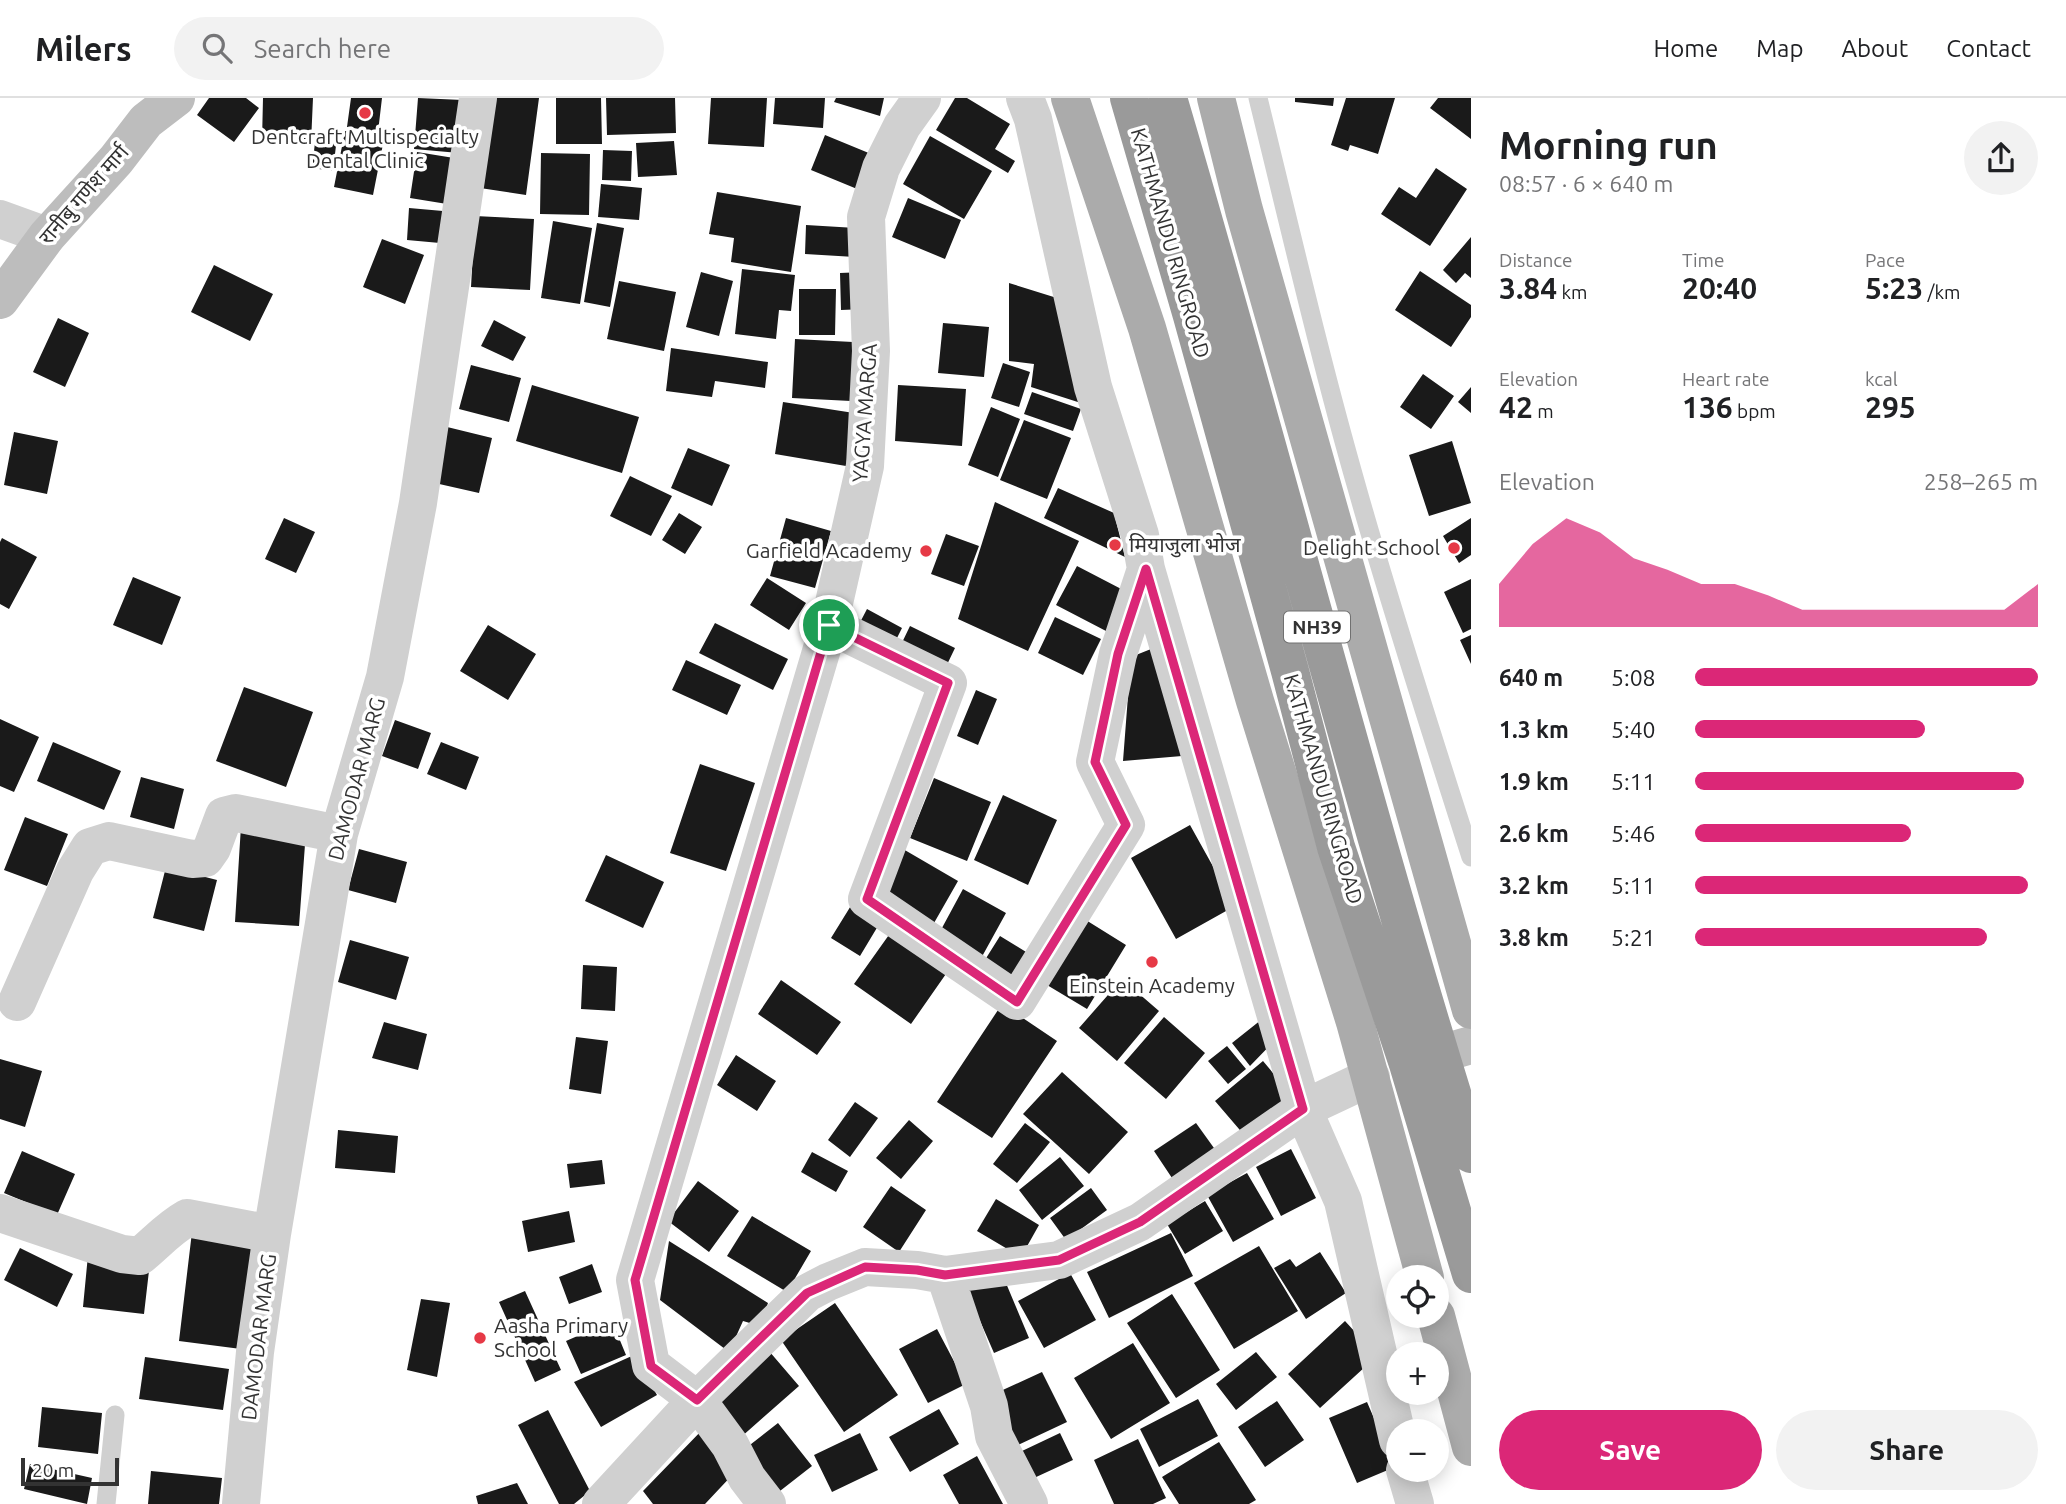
<!DOCTYPE html>
<html lang="en">
<head>
<meta charset="utf-8">
<style>
	:root { --surface:#fff; --page:#f2f2f2; --text:#202124; --muted:#757577; --line:#e0e0e0; --accent:#db2777 }
	body { margin:0; font-family:Ubuntu,"Noto Sans Devanagari",sans-serif; background:var(--page); color:var(--text); height:100vh; display:flex; flex-direction:column; font-size:26px; white-space:nowrap }
	* { box-sizing:border-box; margin:0 }
	p { font-size:23px; color:var(--muted) }
	.icon { flex:none; width:38px; height:38px; fill:none; stroke:currentColor; stroke-width:2; stroke-linecap:round; stroke-linejoin:round }
	.map { position:relative; flex:1; overflow:hidden }
	.drawer { display:flex; flex-direction:column; background:var(--surface); width:595px }
	.drawer>* { flex:none }
	.fabs { position:absolute; left:1386px; top:1167px; display:grid; gap:14px }
	.fabs a { display:grid; place-items:center; width:63px; height:63px; border-radius:50%; background:var(--surface); box-shadow:0 4px 18px #0003; font-size:35px }
	.scale { position:absolute; left:21px; bottom:18px; width:98px; box-sizing:border-box; padding-left:7px; border:4px solid #333; border-top:0; font-size:19px; line-height:24px; white-space:nowrap; color:#333; -webkit-text-stroke:5px #fff; paint-order:stroke }
	.pin { position:absolute; display:grid; place-items:center; width:60px; height:60px; color:#fff; margin:-30px; border:4px solid #fff; border-radius:50%; box-shadow:0 2px 7px #0007 }
	.round { display:grid; place-items:center; flex:none; width:74px; height:74px; border-radius:37px; background:var(--page) }
	.overview { display:flex; align-items:center; justify-content:space-between; height:119px; padding:0 28px }
	h1 { font-size:38px; font-weight:700; line-height:52px }
	.metrics { display:grid; grid-template-columns:repeat(3,1fr); gap:10px; height:119px; padding:7px 28px }
	.metrics div { display:grid; align-content:center }
	.metrics b { font-size:30px; font-weight:700 }
	.metrics small { font-size:19px; font-weight:400 }
	.metrics p { font-size:19px }
	.chart { height:196px; padding:14px 28px }
	.chart p { display:flex; justify-content:space-between }
	.chart svg { width:100%; height:126px; margin-top:7px; fill:var(--accent); opacity:.7 }
	.primary-button { display:flex; gap:14px; margin-top:auto; padding:14px 28px }
	.primary-button a { flex:1; height:80px; border-radius:42px; background:var(--accent); color:#fff; font-size:28px; font-weight:700; line-height:80px; text-align:center }
	.primary-button a+a { background:var(--page); color:var(--text) }
	ul { padding:0 28px; list-style:none; font-size:23px }
	li { display:grid; grid-template-columns:112px 84px 1fr; align-items:center; height:52px }
	li i { height:18px; border-radius:9px; background:var(--accent) }
	header { display:flex; align-items:center; gap:42px; box-sizing:border-box; height:98px; padding:0 35px; background:var(--surface); border-bottom:2px solid var(--line) }
	header strong { font-size:33px }
	nav { display:flex; gap:38px; margin-inline-start:auto; font-size:24px }
	.search { width:490px; height:63px; background:var(--page); display:flex; align-items:center; gap:18px; box-sizing:border-box; padding:0 24px; border-radius:38px; color:var(--muted); font-size:26px }
	main { display:flex; flex:1; min-height:0 }
	.map>svg:first-child { display:block }
</style>
</head>
<body>
<header>
<strong>Milers</strong>
<div class="search"><svg class="icon" aria-label="search" viewBox="0 0 24 24"><circle cx="10" cy="10" r="6"/><path d="M15 15l6 6"/></svg>Search here</div>
<nav><a>Home</a><a>Map</a><a>About</a><a>Contact</a></nav>
</header>
<main>
<div class="map">
<svg width="1471" height="1406" viewBox="0 0 1471 1406">
	<rect width="100%" height="100%" fill="#fff"/>
	<path fill="#1a1a1a" d="M209,0H246L259,10L234,44L197,17Z
		M263,0H313L311,45L262,43Z
		M351,0H382L378,34L347,29Z
		M418,0L463,2L459,55L414,51Z
		M492,0H539L526,97L480,90Z
		M556,0H601L602,46H556Z
		M606,0H675L676,35L607,37Z
		M711,0H767L764,49L708,46Z
		M775,0H825L823,30L773,26Z
		M836,0H884L880,18L834,4Z
		M955,0H967L1010,26L995,51L1015,63L1008,75L936,32Z
		M1295,0H1334L1333,8L1295,4Z
		M1346,0H1395L1378,56L1350,47L1348,53L1331,47Z
		M1438,0H1471V41L1430,10Z
		M345,33L384,41L373,97L334,89Z
		M316,36L337,39L333,73L312,70Z
		M825,37L876,58L862,93L811,72Z
		M930,38L992,73L964,121L903,86Z
		M674,43L677,77L638,79L636,45Z
		M603,52L632,53L631,83L602,82Z
		M417,54L454,60L447,106L410,100Z
		M541,55L590,56L589,117L540,116Z
		M1436,70L1467,91L1430,148L1381,116L1399,89L1416,100Z
		M601,86L642,90L639,122L598,119Z
		M717,94L801,108L791,174L731,164L734,140L709,136Z
		M908,100L961,122L945,161L892,139Z
		M409,110L443,113L440,145L407,142Z
		M475,118L534,121L530,192L471,189Z
		M553,123L592,130L580,206L541,200Z
		M597,125L624,130L610,209L584,204Z
		M806,127L856,130L855,159L805,156Z
		M1471,139V180L1465,175L1456,185L1443,172Z
		M382,141L424,157L405,206L363,189Z
		M214,167L273,196L250,243L191,214Z
		M742,171L795,177L791,213L779,212L776,241L735,236Z
		M1420,173L1471,207V219L1451,249L1395,212Z
		M701,174L733,183L719,238L686,229Z
		M864,174L866,211L841,212L840,175Z
		M619,183L676,194L664,253L607,241Z
		M1009,185L1073,205L1084,306L1031,289L1034,266L1009,263Z
		M799,191H836L835,237H799Z
		M58,220L89,235L65,289L33,274Z
		M494,222L526,239L513,263L481,248Z
		M943,225L989,229L984,279L938,275Z
		M795,241L853,244L851,303L792,300Z
		M671,250L768,264L765,290L715,283L712,299L666,293Z
		M1003,265L1030,274L1019,309L991,300Z
		M471,267L521,280L509,324L459,311Z
		M1423,276L1454,298L1431,331L1400,309Z
		M532,287L639,319L622,375L516,343Z
		M898,287L966,291L962,348L895,343Z
		M1471,289V315L1458,304Z
		M1032,294L1081,311L1073,333L1024,316Z
		M783,304L854,315L846,368L775,356Z
		M991,309L1020,321L998,379L968,367Z
		M1024,322L1071,340L1047,401L1000,382Z
		M439,327L492,340L479,395L426,383Z
		M14,334L58,343L47,396L4,387Z
		M1452,343L1471,405L1429,418L1409,357Z
		M688,350L730,367L712,408L671,390Z
		M630,378L672,398L651,438L610,418Z
		M1058,390L1114,415L1125,459L1044,420Z
		M995,404L1079,443L1028,553L958,521Z
		M679,415L702,429L685,456L662,442Z
		M284,420L315,434L296,475L265,461Z
		M786,420L831,433L815,490L770,478Z
		M1471,420V457L1459,465L1443,438Z
		M946,436L979,448L964,488L931,476Z
		M2,440L37,459L9,511L0,506V444Z
		M1077,468L1127,494L1106,533L1056,507Z
		M133,479L181,499L162,547L113,527Z
		M767,480L806,505L789,532L750,507Z
		M1471,481V531L1463,535L1444,494Z
		M867,511L902,530L891,552L855,534Z
		M1055,519L1101,541L1083,577L1038,555Z
		M715,525L788,561L773,592L699,555Z
		M488,527L536,556L508,602L460,573Z
		M910,528L955,550L942,577L897,555Z
		M1471,537V566L1460,542Z
		M1156,549L1182,658L1123,663L1131,559Z
		M686,562L741,587L727,617L672,592Z
		M244,589L313,614L286,689L216,663Z
		M976,592L997,601L978,647L957,638Z
		M0,621L39,639L14,694L0,688Z
		M395,622L431,635L418,671L382,658Z
		M53,644L121,673L104,712L37,683Z
		M441,644L479,659L466,692L427,676Z
		M700,666L755,685L726,773L670,755Z
		M141,679L184,691L174,731L130,719Z
		M934,680L991,704L967,763L910,740Z
		M1003,697L1057,722L1028,787L974,762Z
		M25,719L68,736L47,788L4,772Z
		M1190,727L1235,808L1176,841L1131,760Z
		M241,728L306,733L299,828L235,824Z
		M359,751L407,764L396,805L348,792Z
		M903,751L958,783L930,832L874,800Z
		M606,757L664,784L643,830L585,803Z
		M166,769L217,782L204,833L153,820Z
		M963,791L1006,815L979,864L936,841Z
		M852,806L881,823L860,858L831,840Z
		M1081,819L1126,847L1087,911L1042,884Z
		M891,834L948,873L911,926L854,886Z
		M1000,838L1031,857L1010,892L978,873Z
		M350,842L409,859L396,902L338,884Z
		M583,867L617,869L615,913L581,911Z
		M1122,881L1159,913L1117,963L1079,930Z
		M781,882L841,924L817,957L758,916Z
		M1002,906L1057,943L992,1040L937,1004Z
		M1266,918L1278,939L1250,968L1232,945Z
		M1164,919L1205,955L1166,1001L1124,965Z
		M384,924L427,936L418,972L372,960Z
		M576,939L608,943L601,996L569,991Z
		M1227,948L1246,971L1228,986L1208,963Z
		M736,957L776,983L757,1013L717,987Z
		M0,961L42,973L25,1029L0,1021Z
		M1263,963L1293,999L1245,1038L1215,1003Z
		M1062,974L1128,1034L1089,1076L1023,1016Z
		M855,1004L878,1020L850,1059L828,1042Z
		M909,1022L933,1043L901,1081L876,1060Z
		M1025,1025L1050,1044L1017,1085L993,1066Z
		M1196,1025L1219,1057L1176,1086L1154,1053Z
		M338,1032L398,1038L395,1075L335,1070Z
		M1291,1051L1316,1100L1281,1118L1256,1069Z
		M22,1053L75,1076L57,1117L4,1095Z
		M812,1054L848,1073L836,1094L801,1074Z
		M1060,1059L1084,1088L1042,1122L1019,1092Z
		M602,1062L605,1086L570,1090L567,1066Z
		M1247,1075L1274,1121L1233,1144L1207,1097Z
		M698,1083L739,1113L709,1154L668,1123Z
		M891,1088L926,1112L899,1154L863,1129Z
		M1091,1090L1107,1112L1066,1142L1050,1120Z
		M996,1101L1039,1127L1021,1159L977,1133Z
		M1205,1103L1223,1133L1185,1156L1167,1126Z
		M569,1113L575,1144L528,1154L522,1123Z
		M752,1118L811,1153L787,1194L727,1158Z
		M192,1134L254,1141L241,1251L179,1243Z
		M1171,1135L1193,1178L1109,1220L1087,1174Z
		M669,1143L768,1205L760,1228L743,1223L729,1254L660,1202Z
		M1259,1148L1298,1213L1234,1251L1194,1185Z
		M20,1150L73,1176L57,1209L4,1182Z
		M1320,1154L1346,1195L1306,1221L1274,1170L1290,1161L1296,1169Z
		M88,1157L150,1164L144,1216L83,1209Z
		M592,1166L602,1194L569,1206L559,1179Z
		M1070,1175L1096,1222L1044,1250L1018,1203Z
		M1003,1178L1029,1240L994,1255L967,1193Z
		M525,1193L561,1272L535,1284L499,1204Z
		M1172,1196L1220,1272L1176,1300L1127,1225Z
		M421,1201L450,1205L437,1279L407,1272Z
		M835,1205L898,1297L844,1334L781,1242Z
		M612,1223L626,1257L581,1276L566,1243Z
		M1345,1223L1377,1258L1320,1310L1288,1276Z
		M937,1231L966,1286L928,1305L899,1251Z
		M1133,1245L1170,1305L1111,1341L1074,1280Z
		M769,1253L799,1288L740,1340L709,1305Z
		M1256,1254L1277,1279L1236,1312L1216,1286Z
		M634,1257L657,1297L601,1329L574,1284Z
		M145,1259L229,1271L223,1312L139,1301Z
		M1042,1274L1067,1324L1018,1347L994,1296Z
		M1198,1301L1218,1338L1159,1369L1140,1331Z
		M1277,1303L1304,1342L1265,1369L1238,1329Z
		M1367,1304L1395,1369L1357,1385L1329,1320Z
		M42,1309L102,1315L98,1356L38,1349Z
		M939,1311L959,1346L910,1374L889,1339Z
		M548,1312L590,1393L574,1406H559L518,1327Z
		M778,1325L812,1368L771,1400L737,1357Z
		M706,1328L736,1373L705,1406H653L643,1393Z
		M860,1335L878,1372L832,1394L814,1357Z
		M1060,1335L1073,1362L1034,1380L1022,1353Z
		M1138,1341L1166,1400L1153,1406H1114L1094,1362Z
		M1219,1344L1256,1402L1249,1406H1179L1162,1379Z
		M977,1358L1003,1406H959L943,1377Z
		M30,1366L92,1380L87,1406L24,1391Z
		M151,1373L222,1380L219,1406H148Z
		M517,1385L528,1406H478L476,1398Z"/>
	<g fill="none" stroke-linecap="round" stroke-linejoin="round">
		<path stroke="#d0d0d0" stroke-width="19" d="M1258,0C1290,130 1320,261 1357,390C1392,514 1432,637 1471,759
			M106,1406L115,1317"/>
		<path stroke="#d0d0d0" stroke-width="38" d="M0,121L47,138
			M1146,471L1303,1011L1343,1103L1398,1342
			M829,527L948,585L867,801L1017,903L1126,727L1095,664L1118,556L1146,471L1140,437L1093,289L1033,21L1025,0
			M17,904L75,773L90,749L109,743L192,761L205,760L212,750L224,718L236,715L339,736
			M0,1115L122,1156L140,1158C156,1145 169,1130 187,1120L272,1136
			M945,1177L989,1308L994,1338L1029,1406
			M1405,1372L1415,1406
			M241,1406L255,1254L272,1136L339,736L385,579L418,405L478,0
			M601,1406L697,1302L807,1195L828,1184L865,1169L917,1172L945,1177L1059,1162L1140,1124L1303,1011L1371,979
			M767,1406L747,1380L730,1347L697,1302L651,1267L635,1182L829,527L865,368L871,253L866,119L881,70L902,28L922,0"/>
		<path stroke="#bdbdbd" stroke-width="38" d="M0,202L47,138L116,62L146,23L176,0
			M1409,965L1471,947"/>
		<path stroke="#ababab" stroke-width="38" d="M1070,0L1147,230L1255,603L1355,924L1425,1180
			M1216,0L1244,112L1471,912
			M1436,1218L1471,1349"/>
		<path stroke="#9a9a9a" stroke-width="38" d="M1129,0L1192,218L1290,573L1336,749L1408,966L1471,1176
			M1168,0C1272,351 1361,707 1471,1056"/>
	</g>
	<g fill="none" stroke-linecap="round" stroke-linejoin="round">
		<defs>
			<path id="route" d="M1146,471L1303,1011L1140,1124L1059,1162L945,1177L917,1172L865,1169L807,1195L697,1302L651,1268L635,1182L829,527L948,585L867,801L1017,904L1126,727L1095,664L1118,556Z"/>
		</defs>
		<use href="#route" stroke="#fff" stroke-width="14"/>
		<use href="#route" stroke="#db2777" stroke-width="9"/>
	</g>
	<g fill="#e63946" stroke="#fff" stroke-width="2.5">
		<circle cx="365" cy="15" r="7"/>
		<circle cx="1115" cy="447" r="7"/>
		<circle cx="1454" cy="450" r="7"/>
		<circle cx="926" cy="453" r="7"/>
		<circle cx="1152" cy="864" r="7"/>
		<circle cx="480" cy="1240" r="7"/>
	</g>
	<g text-anchor="middle" stroke-width="7" stroke-linejoin="round" paint-order="stroke">
		<rect fill="#fff" stroke="#707070" stroke-width="2" x="1284" y="513.5" width="66" height="31" rx="5"/>
		<g font-size="19" font-weight="bold" fill="#333">
			<text x="1317" y="536">NH39</text>
		</g>
		<g font-size="21" fill="#333" stroke="#fff">
			<text x="365" y="46">Dentcraft Multispecialty<tspan x="365" dy="24">Dental Clinic</tspan></text>
			<text x="1129" y="454" text-anchor="start">मियाजुला भोज</text>
			<text x="1440" y="457" text-anchor="end">Delight School</text>
			<text x="912" y="460" text-anchor="end">Garfield Academy</text>
			<text x="1152" y="895">Einstein Academy</text>
			<text x="494" y="1235" text-anchor="start">Aasha Primary<tspan x="494" dy="24">School</tspan></text>
		</g>
		<g font-size="21" fill="#333" stroke="#fff">
			<text transform="translate(84 97) rotate(-49)" y="7">रानीबु गणेश मार्ग</text>
			<text transform="translate(1170 145) rotate(74)" y="7">KATHMANDU RINGROAD</text>
			<text transform="translate(865 315) rotate(-86)" y="7">YAGYA MARGA</text>
			<text transform="translate(357 681) rotate(-75)" y="7">DAMODAR MARG</text>
			<text transform="translate(1323 691) rotate(74)" y="7">KATHMANDU RINGROAD</text>
			<text transform="translate(259 1239) rotate(-83)" y="7">DAMODAR MARG</text>
		</g>
	</g>
</svg>
<div class="fabs">
<a><svg class="icon" aria-label="locate" viewBox="0 0 24 24"><circle cx="12" cy="12" r="6"/><path d="M12 2v4M12 18v4M2 12h4M18 12h4"/></svg></a>
<a>+</a>
<a>−</a>
</div>
<div class="scale">20 m</div>
<div class="pin" style="left:829px;top:527px;background:#1e9e55"><svg class="icon" aria-label="arrive" viewBox="0 0 24 24"><path d="M6 21V4h12l-3 4 3 4H6"/></svg></div>
</div>
<section class="drawer">
<div class="overview"><div><h1>Morning run</h1><p>08:57 · 6 × 640 m</p></div><a class="round"><svg class="icon" aria-label="share" viewBox="0 0 24 24"><path d="M12 15V3M7 8l5-5 5 5M5 13v7h14v-7"/></svg></a></div>
<div class="metrics">
<div><p>Distance</p><b>3.84<small> km</small></b></div>
<div><p>Time</p><b>20:40</b></div>
<div><p>Pace</p><b>5:23<small> /km</small></b></div>
</div>
<div class="metrics">
<div><p>Elevation</p><b>42<small> m</small></b></div>
<div><p>Heart rate</p><b>136<small> bpm</small></b></div>
<div><p>kcal</p><b>295</b></div>
</div>
<div class="chart"><p><span>Elevation</span>258–265 m</p>
<svg viewBox="0 0 160 44" preserveAspectRatio="none"><path d="M0 44V29L10 15L20 6L30 11L40 20L50 24L60 29L70 29L80 33L90 38L100 38L110 38L120 38L130 38L140 38L150 38L160 29V44z"/></svg>
</div>
<ul>
<li><b>640 m</b>5:08<i style="width:100%"></i></li>
<li><b>1.3 km</b>5:40<i style="width:67%"></i></li>
<li><b>1.9 km</b>5:11<i style="width:96%"></i></li>
<li><b>2.6 km</b>5:46<i style="width:63%"></i></li>
<li><b>3.2 km</b>5:11<i style="width:97%"></i></li>
<li><b>3.8 km</b>5:21<i style="width:85%"></i></li>
</ul>
<div class="primary-button"><a>Save</a><a>Share</a></div>
</section>
</main>
</body>
</html>
